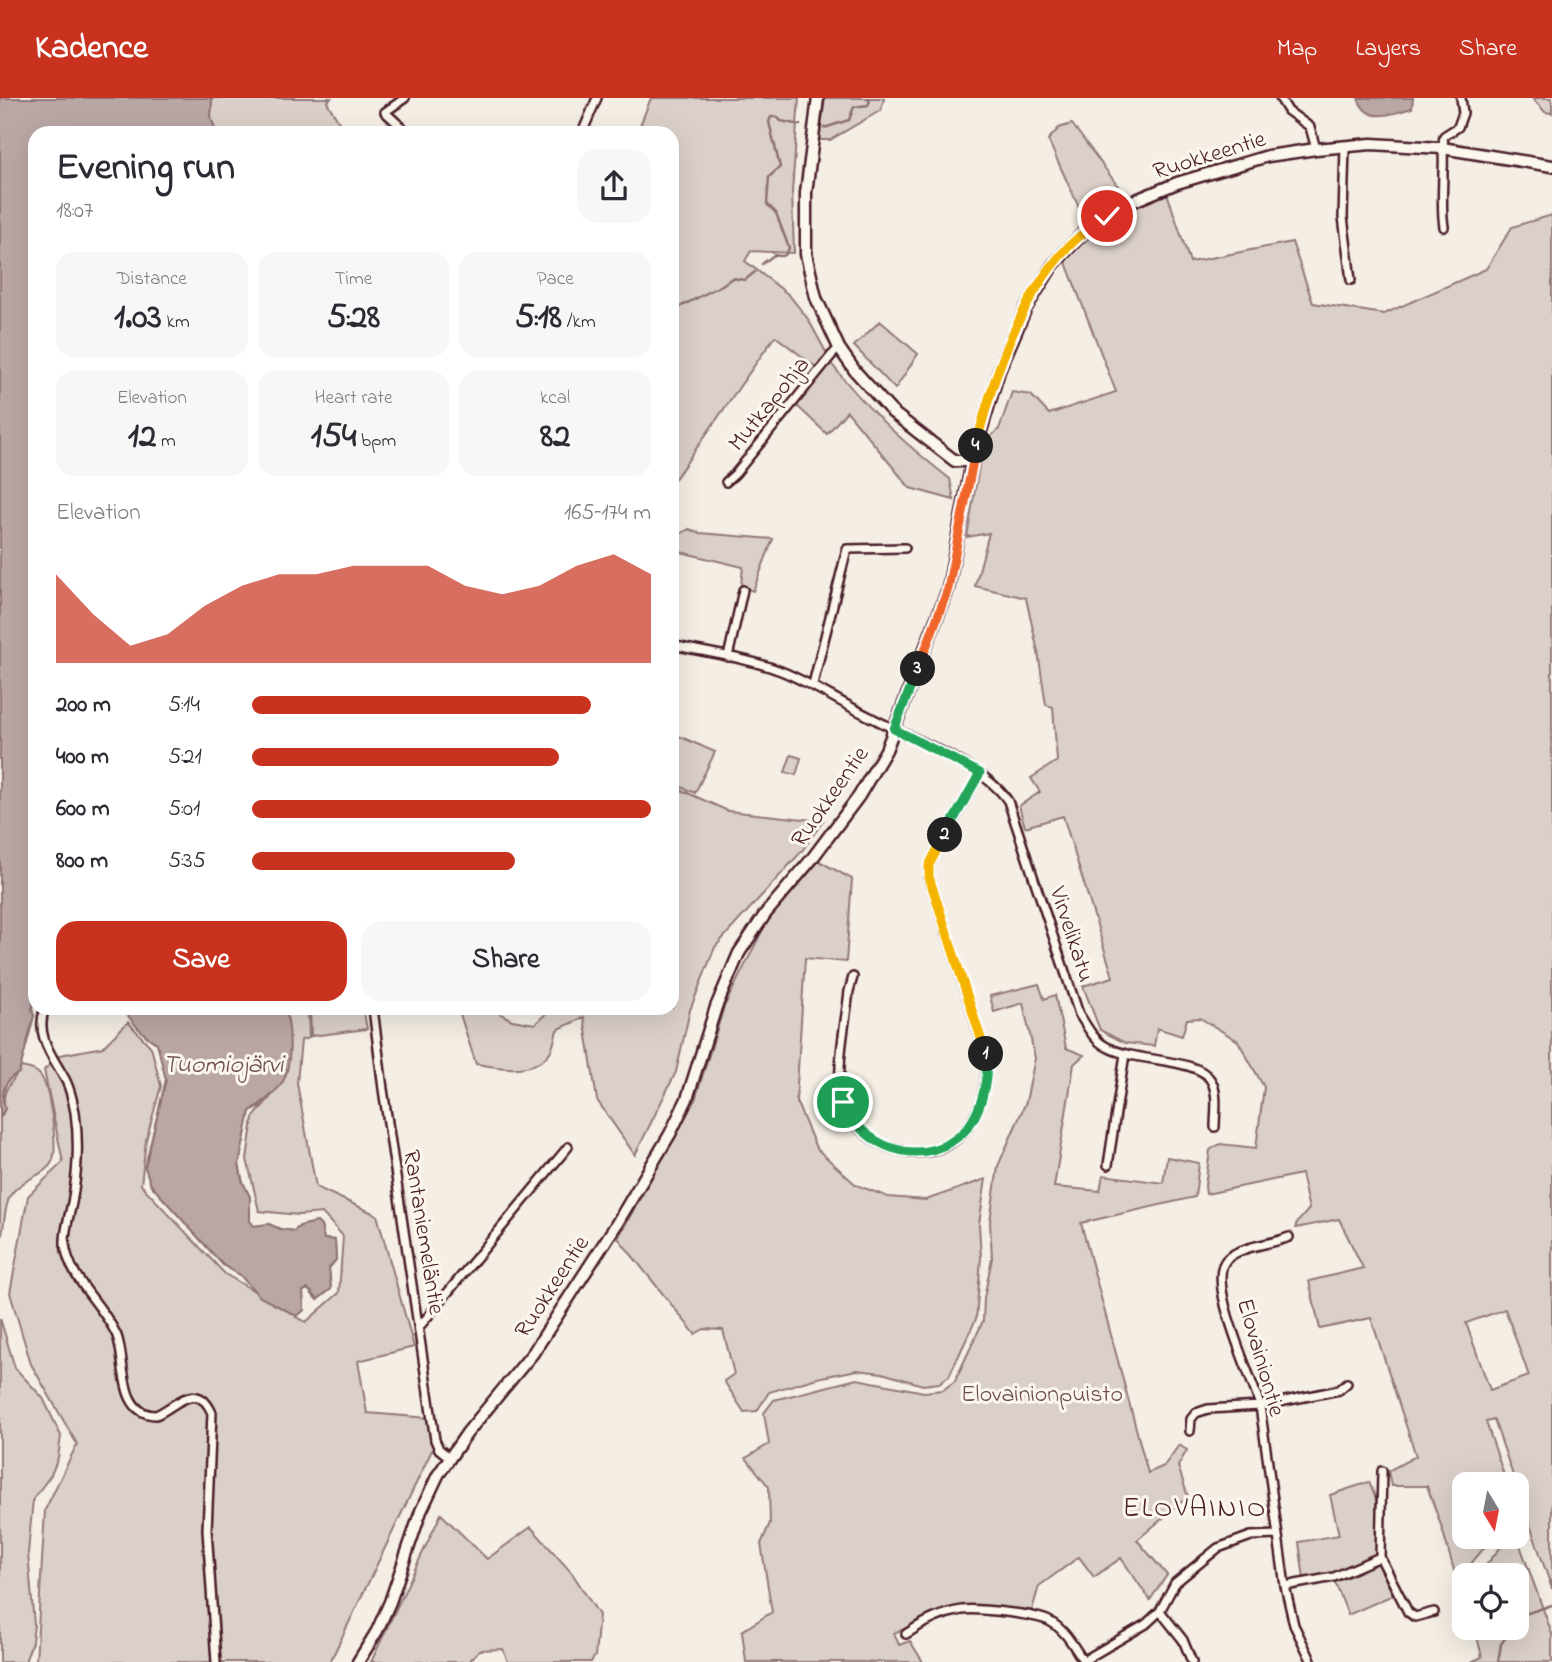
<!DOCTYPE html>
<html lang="en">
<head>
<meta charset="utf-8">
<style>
	:root { --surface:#fff; --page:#f7f7f7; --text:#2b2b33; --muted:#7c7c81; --accent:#c8321e }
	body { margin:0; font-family:"Indie Flower",sans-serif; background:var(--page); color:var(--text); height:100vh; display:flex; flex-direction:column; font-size:26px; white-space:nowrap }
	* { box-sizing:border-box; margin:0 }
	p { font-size:23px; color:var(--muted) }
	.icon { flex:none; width:38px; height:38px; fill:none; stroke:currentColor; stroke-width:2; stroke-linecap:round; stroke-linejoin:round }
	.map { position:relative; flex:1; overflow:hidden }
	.drawer { position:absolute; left:28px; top:28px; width:651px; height:889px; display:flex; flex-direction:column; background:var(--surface); border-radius:21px; box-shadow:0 7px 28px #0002 }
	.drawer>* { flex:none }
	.needle { width:46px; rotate:170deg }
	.controls { position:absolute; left:1452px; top:1374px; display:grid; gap:14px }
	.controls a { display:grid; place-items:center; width:77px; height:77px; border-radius:14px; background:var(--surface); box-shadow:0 7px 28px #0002; font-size:35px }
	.pin { position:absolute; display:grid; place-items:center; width:60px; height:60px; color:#fff; margin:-30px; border:4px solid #fff; border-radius:50%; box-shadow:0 2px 7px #0007 }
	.km { position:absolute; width:35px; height:35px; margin:-18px; border-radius:50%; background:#222; color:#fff; font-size:19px; line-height:35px; text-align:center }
	.round { display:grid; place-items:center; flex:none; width:74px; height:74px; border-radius:21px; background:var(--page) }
	.headline { display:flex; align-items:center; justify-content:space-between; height:119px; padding:0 28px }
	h1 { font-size:38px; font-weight:800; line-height:52px }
	.figures { display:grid; grid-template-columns:repeat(3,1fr); gap:10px; height:119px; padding:7px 28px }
	.figures div { display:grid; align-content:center; border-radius:18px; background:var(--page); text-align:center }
	.figures b { font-size:35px; font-weight:800 }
	.figures small { font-size:19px; font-weight:400 }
	.figures p { font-size:19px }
	.chart { height:196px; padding:14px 28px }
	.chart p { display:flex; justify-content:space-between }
	.chart svg { width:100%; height:126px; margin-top:7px; fill:var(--accent); opacity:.7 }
	.button { display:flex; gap:14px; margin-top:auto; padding:14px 28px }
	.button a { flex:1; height:80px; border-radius:21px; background:var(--accent); color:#fff; font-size:28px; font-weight:800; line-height:80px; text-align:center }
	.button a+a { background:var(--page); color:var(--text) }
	ul { padding:0 28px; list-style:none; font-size:23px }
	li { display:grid; grid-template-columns:112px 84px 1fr; align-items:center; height:52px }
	li i { height:18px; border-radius:9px; background:var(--accent) }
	header { display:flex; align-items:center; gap:42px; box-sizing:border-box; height:98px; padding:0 35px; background:var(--accent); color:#fff }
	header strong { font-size:33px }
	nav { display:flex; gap:38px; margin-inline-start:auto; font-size:24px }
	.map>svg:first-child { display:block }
</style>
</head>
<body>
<header>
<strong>Kadence</strong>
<nav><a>Map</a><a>Layers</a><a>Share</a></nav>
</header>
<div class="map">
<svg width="1552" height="1564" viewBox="0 0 1552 1564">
	<rect width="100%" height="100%" fill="#f4eee4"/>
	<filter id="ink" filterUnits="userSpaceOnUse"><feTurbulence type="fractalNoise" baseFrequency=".0143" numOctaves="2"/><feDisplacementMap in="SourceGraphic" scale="14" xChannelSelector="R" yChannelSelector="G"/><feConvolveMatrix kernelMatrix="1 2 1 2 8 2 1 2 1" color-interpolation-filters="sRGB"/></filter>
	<g filter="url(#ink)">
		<path fill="#dbd0c9" stroke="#92787a" stroke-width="2" fill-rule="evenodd" d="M212,0H331L327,4L345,35H216L211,20Z
			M651,0H799L792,94L794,155L751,153L745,163L789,197L808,221L827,256L816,269L775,238L672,385V35H637Z
			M825,0H884L881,12L830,42H819Z
			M1532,0H1552V15L1545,14Z
			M1072,26L1118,88L1082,116L1048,42L1059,30Z
			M1167,95L1190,164L1292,144L1313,205L1384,216L1486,171L1512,129L1552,117V1491L1494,1322L1486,1324L1507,1386H1465V1438L1493,1439L1457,1483L1442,1430L1427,1388H1391L1388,1373L1416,1358L1371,1220L1320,1231L1309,1183L1363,1170L1339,1121L1296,1130V1126L1309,1111L1301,1076L1206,1096L1205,1088L1210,1052L1220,1046L1256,1050L1264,989L1238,943L1200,920L1187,921L1182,938L1157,930L1154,948L1125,945L1100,932L1083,888L1113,879L1063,718L1025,729L1019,708L1040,694L1031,680L1057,663L1053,609L1046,607L1038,554L1026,500L975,488L989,435L967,439L983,345L999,331L1012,294L1031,297L1049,316L1116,294L1065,162C1094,130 1128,112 1167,95ZM1505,1211L1529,1278L1490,1292L1466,1225Z
			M880,223L918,256L895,291L854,248Z
			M830,264C867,312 903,344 950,381L954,402L910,390L847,313L827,336L796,307Z
			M689,431L700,435L773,441L753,493L741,488L743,469L672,452V440Z
			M672,635L715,654L695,695L672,685Z
			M791,657L801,660L796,677L785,674Z
			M672,688L728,713L823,723L802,753L715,849L690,912L676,974L635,1057L597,1002L584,919L557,932C555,939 554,948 550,954C534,977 500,970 476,966L458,910H490L512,922L535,926L552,910H672Z
			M819,763L852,781L846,864L805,860L796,1003L816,1050L856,1087L888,1099L926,1102L986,1081L979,1126L981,1160L976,1221L949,1278L939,1285L923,1287L882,1275L857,1272L817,1280L769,1294L757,1313L744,1314L724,1283L734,1276L723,1232L704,1231L695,1236L618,1140L695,1002L724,909L766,825Z
			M1039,886L1044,901L1055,897L1066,950L1084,957L1074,966L1054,1089L1100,1093L1103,1077L1163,1085L1167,1059L1199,1065L1195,1099L1081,1125L1148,1375L1164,1368L1179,1347L1187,1352L1178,1368L1188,1399L1137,1442L1167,1477L1150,1502L1121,1460L1094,1479L1079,1459L1039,1488L1032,1512L961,1508L894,1535L899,1547L910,1543L923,1564H746L742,1533L772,1514L761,1446L770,1425L769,1389L746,1360L769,1346L764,1315L774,1302L857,1281L924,1294L943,1292L955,1283L983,1223L984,1200L992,1160L990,1124L998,1068L1026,1004L1035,960L1023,905L994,914L990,898Z
			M276,910H308L309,940L301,942L297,985L316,1089L377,1117L414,1249L358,1263L367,1315L429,1320L435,1346L330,1564H36L45,1412L77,1346L31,1266L10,1195L28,1098L63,1064L44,972L60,957L103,949L128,924L151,949L161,988L146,1042L141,1087L225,1176L256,1194L240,1177L223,1167L151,1087L145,1069L166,982ZM277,991L253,1020L247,1061L259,1113L299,1117L322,1115L343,1138L339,1195L306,1224L296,1219L304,1212L303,1193L308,1191L317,1202L331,1191L329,1170L336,1162L335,1142L324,1141L321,1128L317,1124L300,1128L294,1133L280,1131L269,1126L254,1128L250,1123V1099L243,1085L239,1066L250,1013L263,1007Z
			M310,910H363L367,931L311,938Z
			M21,969C29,971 36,971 41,978C49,990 59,1050 52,1064C45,1078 20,1081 10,1098C3,1112 5,1130 0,1146V1020L5,1011C0,988 15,984 21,969Z
			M0,1220L15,1270L43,1300L61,1338L58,1360L51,1377L33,1401L28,1455L34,1527L32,1544L25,1564H0Z
			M1369,1384L1376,1401V1456L1333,1476L1304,1481L1299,1444L1339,1437L1330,1397Z
			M441,1416L487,1461L531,1429L572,1475L599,1517L595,1558L591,1564H508L503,1551L479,1552L469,1564H371Z
			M1509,1439H1517L1552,1536V1564H1471L1482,1559L1475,1530H1517V1477H1478Z
			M1378,1465L1393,1497L1348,1517L1335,1484Z"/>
		<path fill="#baa7a5" stroke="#8d7174" stroke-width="2" d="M0,0H212L211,19L216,35H35V897L32,911L34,918L19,975C4,981 0,997 5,1010L0,1020Z
			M1358,0H1413L1412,10C1391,16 1367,27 1358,0Z
			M124,910H285C291,929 293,972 280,988C272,998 261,1006 250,1013L239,1066L242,1082L250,1099V1123L254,1128L269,1126L280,1131L294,1133L300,1128L317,1124L321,1128L324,1141L335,1142L336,1162L329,1170L331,1191L318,1201L308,1191L303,1193L304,1212L297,1218L260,1199L240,1177L223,1167L151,1087L145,1069L166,982L157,945C146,940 128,921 124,910Z"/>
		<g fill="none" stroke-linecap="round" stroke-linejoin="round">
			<path stroke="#8d7174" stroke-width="2.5" d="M824,30L849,22L854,9L868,7L870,3L868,0
				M762,166L774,157C783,159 786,159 789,150L776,115L767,106L769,79L780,69L769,24L771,19H777L781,23L800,27
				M672,213L722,187L732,180L745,182L755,174
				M1517,1521L1519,1518L1552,1507
				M1498,1564L1501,1546L1512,1530"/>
			<defs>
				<path id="street" d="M405,0L385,14L408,35
					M1280,0L1288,13L1310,29L1316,51
					M582,35L597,0
					M1345,48L1343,119L1351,182
					M1444,129C1441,110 1443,92 1443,72C1444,61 1442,50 1444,38L1458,29L1463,15L1461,0
					M726,384L735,376L831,258L839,250
					M672,547C708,555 747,560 781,573C813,586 841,605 872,620C912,641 983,666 1008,703L1079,916C1087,928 1093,942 1107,949C1133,964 1197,960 1210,981C1219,994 1215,1014 1215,1029
					M728,559L743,492
					M813,586L847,451L905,450
					M853,879L849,893C846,922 835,974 842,1001C855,1050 928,1075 964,1034C982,1013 987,985 986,958L929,779V767L980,675
					M45,910C34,938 54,960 66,983C71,993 73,1004 75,1014C79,1043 78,1070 73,1099C71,1114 64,1131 65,1146C69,1182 104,1207 117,1238C126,1261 118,1317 156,1317C175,1309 197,1281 212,1315L207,1432L216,1564
					M373,910L383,991L435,1342L439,1351L449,1359
					M1108,1067L1125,956
					M1289,1139C1270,1147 1244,1147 1228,1160C1203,1179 1253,1280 1260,1308L1285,1488L1294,1527L1312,1564
					M420,1228L568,1049
					M1190,1333L1191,1321L1196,1315L1208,1311L1260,1308L1339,1292L1347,1285
					M1380,1459L1408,1514L1415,1519L1434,1514
					M1285,1488L1334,1479L1380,1459L1382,1373
					M1160,1513L1183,1542L1192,1564
					M906,1536C922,1525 943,1515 962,1512C977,1510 1035,1516 1049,1523C1065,1531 1074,1549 1084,1564
					M1083,1563L1146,1526L1160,1513L1175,1485L1218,1450L1251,1438L1278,1437"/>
				<path id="secondary" d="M818,0L806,95V156L816,200L839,250L855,273L892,314L955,363H972
					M358,1564L377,1533L390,1504L421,1413L438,1377L467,1335L533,1255L616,1127L670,1036L687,1001L716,909L739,855L766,815L811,762L859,698L886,652L948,491L972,363L999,273L1026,210L1053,167L1085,133L1129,105L1177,85L1268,58L1316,51L1371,46L1442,50L1552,68"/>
			</defs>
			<use href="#street" stroke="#4a1f2b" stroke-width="12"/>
			<use href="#secondary" stroke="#4a1f2b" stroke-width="15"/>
			<use href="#street" stroke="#fbf7ec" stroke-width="7"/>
			<use href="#secondary" stroke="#fbf7ec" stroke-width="10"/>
		</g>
	</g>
	<g fill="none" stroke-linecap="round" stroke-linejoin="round" filter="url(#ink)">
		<defs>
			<path id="split-1" d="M843,1004C861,1048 917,1071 958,1039C981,1021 989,983 986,956"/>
			<path id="split-2" d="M945,737L929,767V779L986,956"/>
			<path id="split-3" d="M918,571L894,631L980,675L945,737"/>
			<path id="split-4" d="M918,571L948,491L976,348"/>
			<path id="split-5" d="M976,348C992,282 1020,198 1069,148C1080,137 1093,127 1107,118"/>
		</defs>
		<use href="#split-1" stroke="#fff" stroke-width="14"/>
		<use href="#split-2" stroke="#fff" stroke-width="14"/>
		<use href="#split-3" stroke="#fff" stroke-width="14"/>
		<use href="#split-4" stroke="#fff" stroke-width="14"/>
		<use href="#split-5" stroke="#fff" stroke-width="14"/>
		<use href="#split-1" stroke="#22a559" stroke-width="9"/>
		<use href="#split-2" stroke="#f5b400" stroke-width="9"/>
		<use href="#split-3" stroke="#22a559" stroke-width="9"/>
		<use href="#split-4" stroke="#f0652b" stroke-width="9"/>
		<use href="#split-5" stroke="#f5b400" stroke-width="9"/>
	</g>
	<g text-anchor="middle" stroke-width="6" stroke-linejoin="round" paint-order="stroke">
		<g font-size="24" fill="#4a1f2b" stroke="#fbf7ec">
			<text transform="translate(1209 56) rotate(-17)" y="8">Ruokkeentie</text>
			<text transform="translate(768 305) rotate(-51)" y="8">Mutkapohja</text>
			<text transform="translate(829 698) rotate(-55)" y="8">Ruokkeentie</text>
			<text transform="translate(1073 836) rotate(72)" y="8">Virvelikatu</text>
			<text transform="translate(425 1134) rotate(81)" y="8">Rantaniemeläntie</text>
			<text transform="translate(551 1188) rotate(-57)" y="8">Ruokkeentie</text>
			<text transform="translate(1262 1259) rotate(74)" y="8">Elovainiontie</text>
		</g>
		<g font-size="24" fill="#6e4b52" stroke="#fbf7ec">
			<text x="1042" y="1303">Elovainionpuisto</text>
		</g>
		<g font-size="26" font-style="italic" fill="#714f56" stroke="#fbf7ec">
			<text x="223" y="974">Tuomiojärvi</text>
		</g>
		<g font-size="28" letter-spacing="2" fill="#4a1f2b" stroke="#fbf7ec">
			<text x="1195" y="1418">ELOVAINIO</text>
		</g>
	</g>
</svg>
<div class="controls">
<a><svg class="needle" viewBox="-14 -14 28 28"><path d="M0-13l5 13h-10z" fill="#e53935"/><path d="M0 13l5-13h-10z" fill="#7c7c81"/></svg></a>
<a><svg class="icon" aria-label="locate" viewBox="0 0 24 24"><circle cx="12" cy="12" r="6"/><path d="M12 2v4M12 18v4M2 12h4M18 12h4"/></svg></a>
</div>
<div class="pin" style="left:843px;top:1004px;background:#1e9e55"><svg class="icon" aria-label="arrive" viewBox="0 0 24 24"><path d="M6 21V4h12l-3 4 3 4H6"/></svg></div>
<div class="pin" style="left:1107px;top:118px;background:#d93025"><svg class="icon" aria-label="check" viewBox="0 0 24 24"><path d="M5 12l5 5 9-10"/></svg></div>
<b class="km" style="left:986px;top:956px">1</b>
<b class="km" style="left:945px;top:737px">2</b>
<b class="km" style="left:918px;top:571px">3</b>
<b class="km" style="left:976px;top:348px">4</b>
<section class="drawer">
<div class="headline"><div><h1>Evening run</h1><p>18:07</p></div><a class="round"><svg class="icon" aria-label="share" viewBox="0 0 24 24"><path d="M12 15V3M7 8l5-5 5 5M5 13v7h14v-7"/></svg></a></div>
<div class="figures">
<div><p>Distance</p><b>1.03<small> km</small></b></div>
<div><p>Time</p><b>5:28</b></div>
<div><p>Pace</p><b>5:18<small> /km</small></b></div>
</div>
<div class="figures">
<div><p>Elevation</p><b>12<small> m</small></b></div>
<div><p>Heart rate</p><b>154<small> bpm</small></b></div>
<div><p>kcal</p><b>82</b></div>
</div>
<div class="chart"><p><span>Elevation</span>165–174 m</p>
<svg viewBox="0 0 160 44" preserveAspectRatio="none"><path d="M0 44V13L10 27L20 38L30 34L40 24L50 17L60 13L70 13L80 10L90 10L100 10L110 17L120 20L130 17L140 10L150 6L160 13V44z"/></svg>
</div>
<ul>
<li><b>200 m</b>5:14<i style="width:85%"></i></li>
<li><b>400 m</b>5:21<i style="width:77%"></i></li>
<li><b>600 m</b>5:01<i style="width:100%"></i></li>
<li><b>800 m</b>5:35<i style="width:66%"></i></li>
</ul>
<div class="button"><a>Save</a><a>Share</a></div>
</section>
</div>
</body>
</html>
